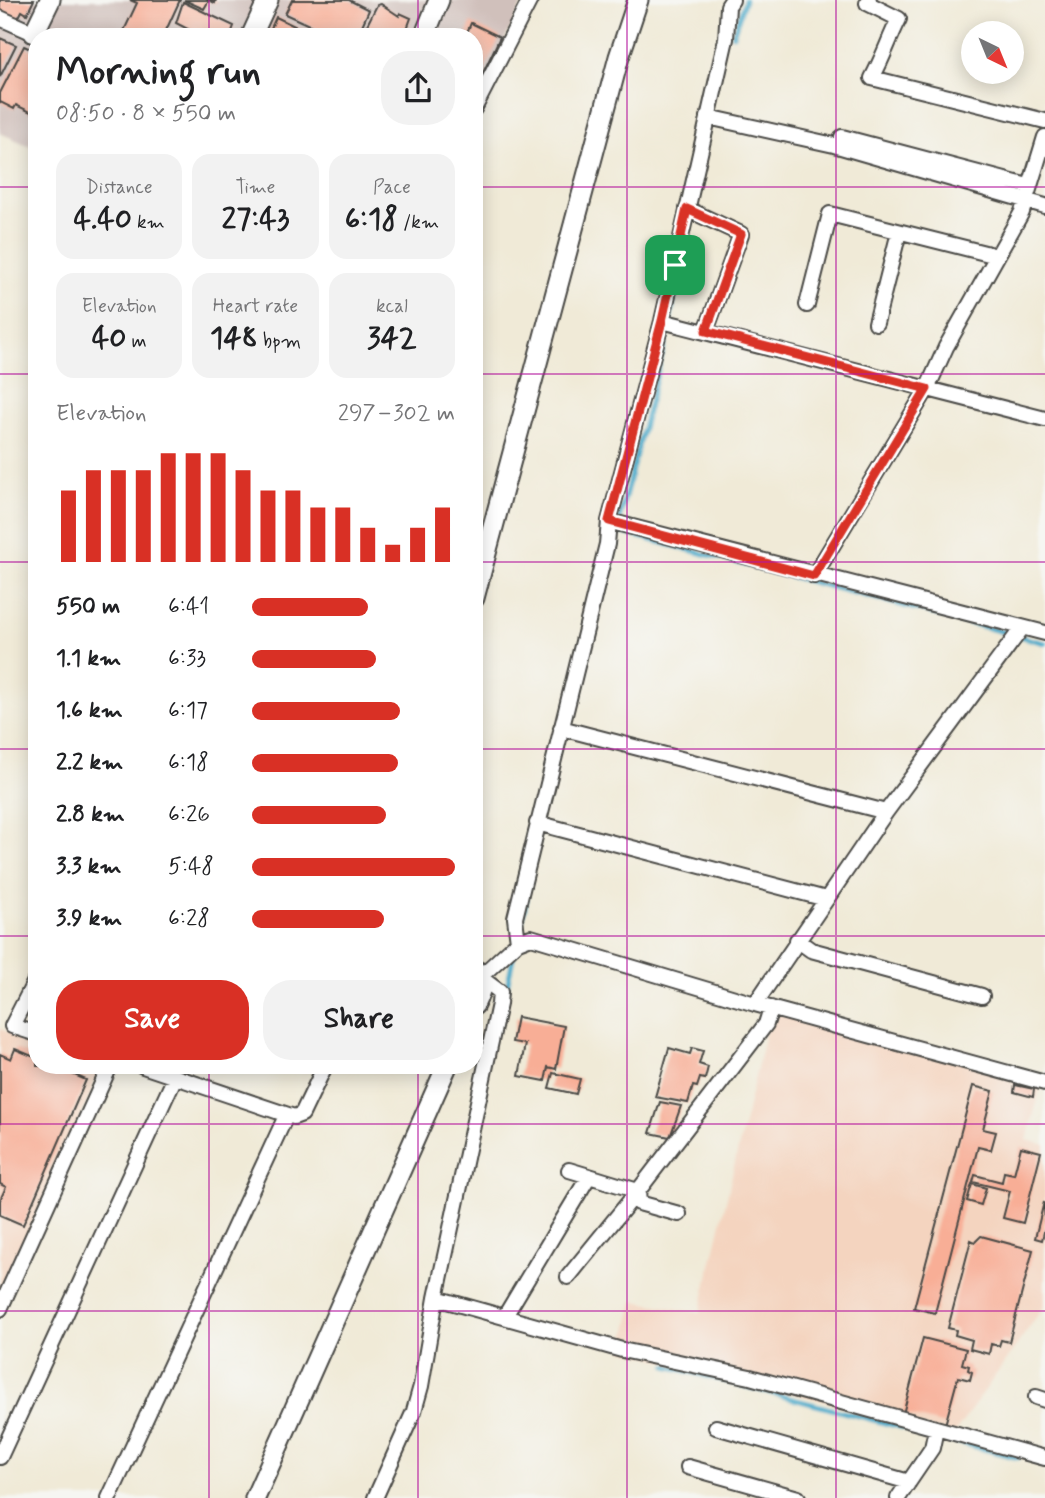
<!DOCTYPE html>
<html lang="en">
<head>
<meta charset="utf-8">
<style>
	:root { --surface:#fff; --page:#f2f2f2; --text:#202124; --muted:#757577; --accent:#d93025 }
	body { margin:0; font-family:Mynerve,sans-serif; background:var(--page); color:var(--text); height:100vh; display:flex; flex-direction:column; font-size:26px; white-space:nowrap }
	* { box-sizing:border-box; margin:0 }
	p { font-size:23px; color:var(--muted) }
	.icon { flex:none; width:38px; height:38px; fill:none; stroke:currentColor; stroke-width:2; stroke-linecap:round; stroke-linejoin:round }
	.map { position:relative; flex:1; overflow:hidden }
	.details { position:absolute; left:28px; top:28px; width:455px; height:1046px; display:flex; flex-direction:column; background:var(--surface); border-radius:28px; box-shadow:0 4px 18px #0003 }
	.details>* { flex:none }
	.needle { width:46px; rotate:137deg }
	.tools { position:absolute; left:961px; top:21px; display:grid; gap:14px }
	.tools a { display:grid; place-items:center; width:63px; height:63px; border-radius:50%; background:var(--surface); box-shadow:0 4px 18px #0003; font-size:35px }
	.pin { position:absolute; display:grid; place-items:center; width:60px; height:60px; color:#fff; margin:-30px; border-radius:14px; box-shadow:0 4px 10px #0006 }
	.round { display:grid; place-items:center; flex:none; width:74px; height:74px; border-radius:28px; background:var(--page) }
	.head { display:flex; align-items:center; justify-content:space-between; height:119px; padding:0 28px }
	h1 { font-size:38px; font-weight:700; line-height:52px }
	.stats { display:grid; grid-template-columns:repeat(3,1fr); gap:10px; height:119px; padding:7px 28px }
	.stats div { display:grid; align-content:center; border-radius:18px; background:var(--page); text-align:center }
	.stats b { font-size:30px; font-weight:700 }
	.stats small { font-size:19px; font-weight:400 }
	.stats p { font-size:19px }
	.chart { height:196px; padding:14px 28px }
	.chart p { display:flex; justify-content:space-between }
	.chart svg { width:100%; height:126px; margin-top:7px; stroke:var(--accent); stroke-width:6 }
	.cta { display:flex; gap:14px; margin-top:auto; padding:14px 28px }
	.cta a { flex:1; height:80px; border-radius:28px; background:var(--accent); color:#fff; font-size:28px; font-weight:700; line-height:80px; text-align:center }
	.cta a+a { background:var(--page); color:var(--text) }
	ul { padding:0 28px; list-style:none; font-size:23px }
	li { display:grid; grid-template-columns:112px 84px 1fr; align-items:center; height:52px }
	li i { height:18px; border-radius:9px; background:var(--accent) }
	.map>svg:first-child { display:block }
</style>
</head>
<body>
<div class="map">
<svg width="1045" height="1498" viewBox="0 0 1045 1498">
	<rect width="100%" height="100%" fill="#f6f6f2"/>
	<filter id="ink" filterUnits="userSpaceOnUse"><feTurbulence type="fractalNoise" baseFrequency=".0143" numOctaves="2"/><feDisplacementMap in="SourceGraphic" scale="14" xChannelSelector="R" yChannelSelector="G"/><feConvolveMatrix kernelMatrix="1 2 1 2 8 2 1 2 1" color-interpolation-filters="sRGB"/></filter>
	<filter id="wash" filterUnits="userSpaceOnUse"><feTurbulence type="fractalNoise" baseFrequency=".00686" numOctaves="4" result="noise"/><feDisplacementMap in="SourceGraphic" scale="28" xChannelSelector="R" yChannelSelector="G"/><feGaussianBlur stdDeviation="1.57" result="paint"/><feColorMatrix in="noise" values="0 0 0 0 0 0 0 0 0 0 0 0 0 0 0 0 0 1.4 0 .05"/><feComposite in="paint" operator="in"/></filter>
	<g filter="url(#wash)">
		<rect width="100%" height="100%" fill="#f0ead7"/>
		<path fill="#f4d4bf" d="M771,1008L1042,1082L1027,1140L1045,1145V1305L954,1434L622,1350L634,1301L700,1313Z
			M0,1029L37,1042V1066H102L0,1305Z"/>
		<path fill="#d0c0bb" d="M0,0H524L474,103V37H37V149L0,133Z"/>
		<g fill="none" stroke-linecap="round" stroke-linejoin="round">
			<path stroke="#4cabcb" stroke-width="4.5" d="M733,35L745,0
				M616,531L1045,643
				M614,539L664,348L687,242
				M521,924L527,898
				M506,992L514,953
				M439,1307L493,1321
				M667,1366L1018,1458"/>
		</g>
		<g id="blocks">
			<path fill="#f8ae96" d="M0,0H34L27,14L22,11L17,21L0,13Z
				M130,0H180L163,37H121L137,3Z
				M184,0H216L215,3L209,0L204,9Z
				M292,0H349L369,10L357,37H335L285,14Z
				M183,2L234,26L230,37H203L176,23Z
				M381,4L399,16L400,13L411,18L404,37H361L377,5Z
				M276,17L317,37H267Z
				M471,23L500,37L474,92V37H465Z
				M0,38L16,45L0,77Z
				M24,46L37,52V115L16,105L14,109L0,102V93Z
				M517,1017L564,1026L556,1069L548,1067L545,1081L519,1076L525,1044L512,1042Z
				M669,1048L690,1054L692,1048L703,1051L699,1064L708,1067L705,1079L700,1078L697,1087L693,1086L688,1103L655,1097Z
				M15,1049L37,1058V1066H54L86,1080L23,1225L0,1215V1200L6,1187L0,1184V1054L11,1059Z
				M553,1073L580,1079L576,1094L549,1088Z
				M1015,1085L1034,1089L1033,1097L1014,1092Z
				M973,1086L993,1091L983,1129L996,1132L991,1150L978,1147L935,1313L914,1308Z
				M660,1102L681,1106L670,1137L650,1133Z
				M1021,1147L1041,1152L1023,1223L1003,1218L1010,1191L973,1182L975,1175L1002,1182L1004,1172L1014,1174Z
				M972,1184L986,1188L981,1205L967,1201Z
				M1044,1202L1045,1228L1042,1240L1035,1238Z
				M981,1236L1033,1250L1009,1342L1001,1340L999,1346L991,1344L989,1354L970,1349L972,1340L955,1335L956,1330L948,1328L971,1240L975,1242Z
				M923,1338L966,1349L962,1364L969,1366L968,1370L972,1372L970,1380L958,1377L945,1425L903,1414Z"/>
		</g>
	</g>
	<g filter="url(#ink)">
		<use href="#blocks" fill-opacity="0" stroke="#494845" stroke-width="2"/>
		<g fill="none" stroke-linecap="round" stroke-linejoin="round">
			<defs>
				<path id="street" d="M869,0L867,3L899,19C889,39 883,58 872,78L1045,121
					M0,18L34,33
					M474,109L530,0
					M708,117L834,145L1045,206
					M842,137L1028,186
					M687,209L741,234L706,331
					M807,305L830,214L997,256
					M662,321L1045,419
					M876,323L899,232
					M609,521L1045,633
					M474,539L488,546
					M814,576L927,389L946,347L1022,212L1045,137
					M561,728L886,812
					M537,823L826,899
					M797,940L811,950L982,996
					M518,942L515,918L607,544L609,521L662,321L726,39L728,6L732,0
					M37,977L12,1026L37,1034
					M755,1004L886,812L1022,628
					M143,1066L294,1117L302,1114L325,1066
					M569,1170L589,1176
					M638,1191L639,1203L679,1214
					M568,1277L638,1191
					M436,1298L622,1350L750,1377L1045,1458
					M0,1309L110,1066
					M505,1316L589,1176L638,1191L766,1024L771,1008
					M1036,1397L1045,1400
					M716,1427L909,1482
					M0,1457L175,1077
					M688,1467L798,1498
					M109,1498L286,1116
					M375,1498L414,1411L421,1386L436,1298L499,1004L500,992L480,977L518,942L531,937L755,1004L1045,1083
					M898,1498L932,1448L936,1429"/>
				<path id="secondary" d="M42,37L34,33L50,0
					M251,37L268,0
					M424,37L439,0
					M474,598L619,57L638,0
					M474,969C485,982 481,991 474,1005
					M255,1498L447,1066"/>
			</defs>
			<use href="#street" stroke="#494845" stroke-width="18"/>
			<use href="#secondary" stroke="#494845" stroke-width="23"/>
			<use href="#street" stroke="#fff" stroke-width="14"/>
			<use href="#secondary" stroke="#fff" stroke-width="19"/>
		</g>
	</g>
	<g fill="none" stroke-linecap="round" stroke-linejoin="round" filter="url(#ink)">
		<defs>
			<path id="route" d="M687,209L741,234L706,331L927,389L814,576L609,521L662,321Z"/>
		</defs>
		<use href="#route" stroke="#fff" stroke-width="14"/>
		<use href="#route" stroke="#d93025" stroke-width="9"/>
	</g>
	<path fill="none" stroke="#b5179e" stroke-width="2" stroke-opacity="0.55" d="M209,0V37M418,0V37M627,0V1498M836,0V1498M0,187H37M474,187H1045M0,374H37M474,374H1045M0,562H37M474,562H1045M0,749H37M474,749H1045M0,936H37M474,936H1045M209,1066V1498M418,1066V1498M0,1124H1045M0,1311H1045"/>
</svg>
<div class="tools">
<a><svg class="needle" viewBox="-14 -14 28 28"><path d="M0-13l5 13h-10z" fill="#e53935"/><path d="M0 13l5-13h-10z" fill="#757577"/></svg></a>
</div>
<div class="pin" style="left:675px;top:265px;background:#1e9e55"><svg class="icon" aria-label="arrive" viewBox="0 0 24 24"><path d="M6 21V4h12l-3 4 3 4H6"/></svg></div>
<section class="details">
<div class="head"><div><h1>Morning run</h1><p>08:50 · 8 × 550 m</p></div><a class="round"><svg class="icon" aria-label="share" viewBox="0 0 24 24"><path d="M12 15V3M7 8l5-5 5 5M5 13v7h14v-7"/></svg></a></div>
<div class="stats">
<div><p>Distance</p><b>4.40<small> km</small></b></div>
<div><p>Time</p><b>27:43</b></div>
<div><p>Pace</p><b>6:18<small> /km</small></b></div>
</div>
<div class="stats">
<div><p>Elevation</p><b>40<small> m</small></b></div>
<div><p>Heart rate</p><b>148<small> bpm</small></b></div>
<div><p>kcal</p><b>342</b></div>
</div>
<div class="chart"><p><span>Elevation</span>297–302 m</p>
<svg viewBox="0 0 160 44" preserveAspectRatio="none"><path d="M5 44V19M15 44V12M25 44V12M35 44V12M45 44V6M55 44V6M65 44V6M75 44V12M85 44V19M95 44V19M105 44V25M115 44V25M125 44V32M135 44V38M145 44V32M155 44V25"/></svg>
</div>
<ul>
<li><b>550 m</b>6:41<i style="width:57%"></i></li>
<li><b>1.1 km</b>6:33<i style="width:61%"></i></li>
<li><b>1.6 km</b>6:17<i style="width:73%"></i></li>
<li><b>2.2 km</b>6:18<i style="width:72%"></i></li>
<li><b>2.8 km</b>6:26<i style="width:66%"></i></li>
<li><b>3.3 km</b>5:48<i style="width:100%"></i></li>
<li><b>3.9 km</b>6:28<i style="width:65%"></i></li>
</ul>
<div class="cta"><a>Save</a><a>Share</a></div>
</section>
</div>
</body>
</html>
